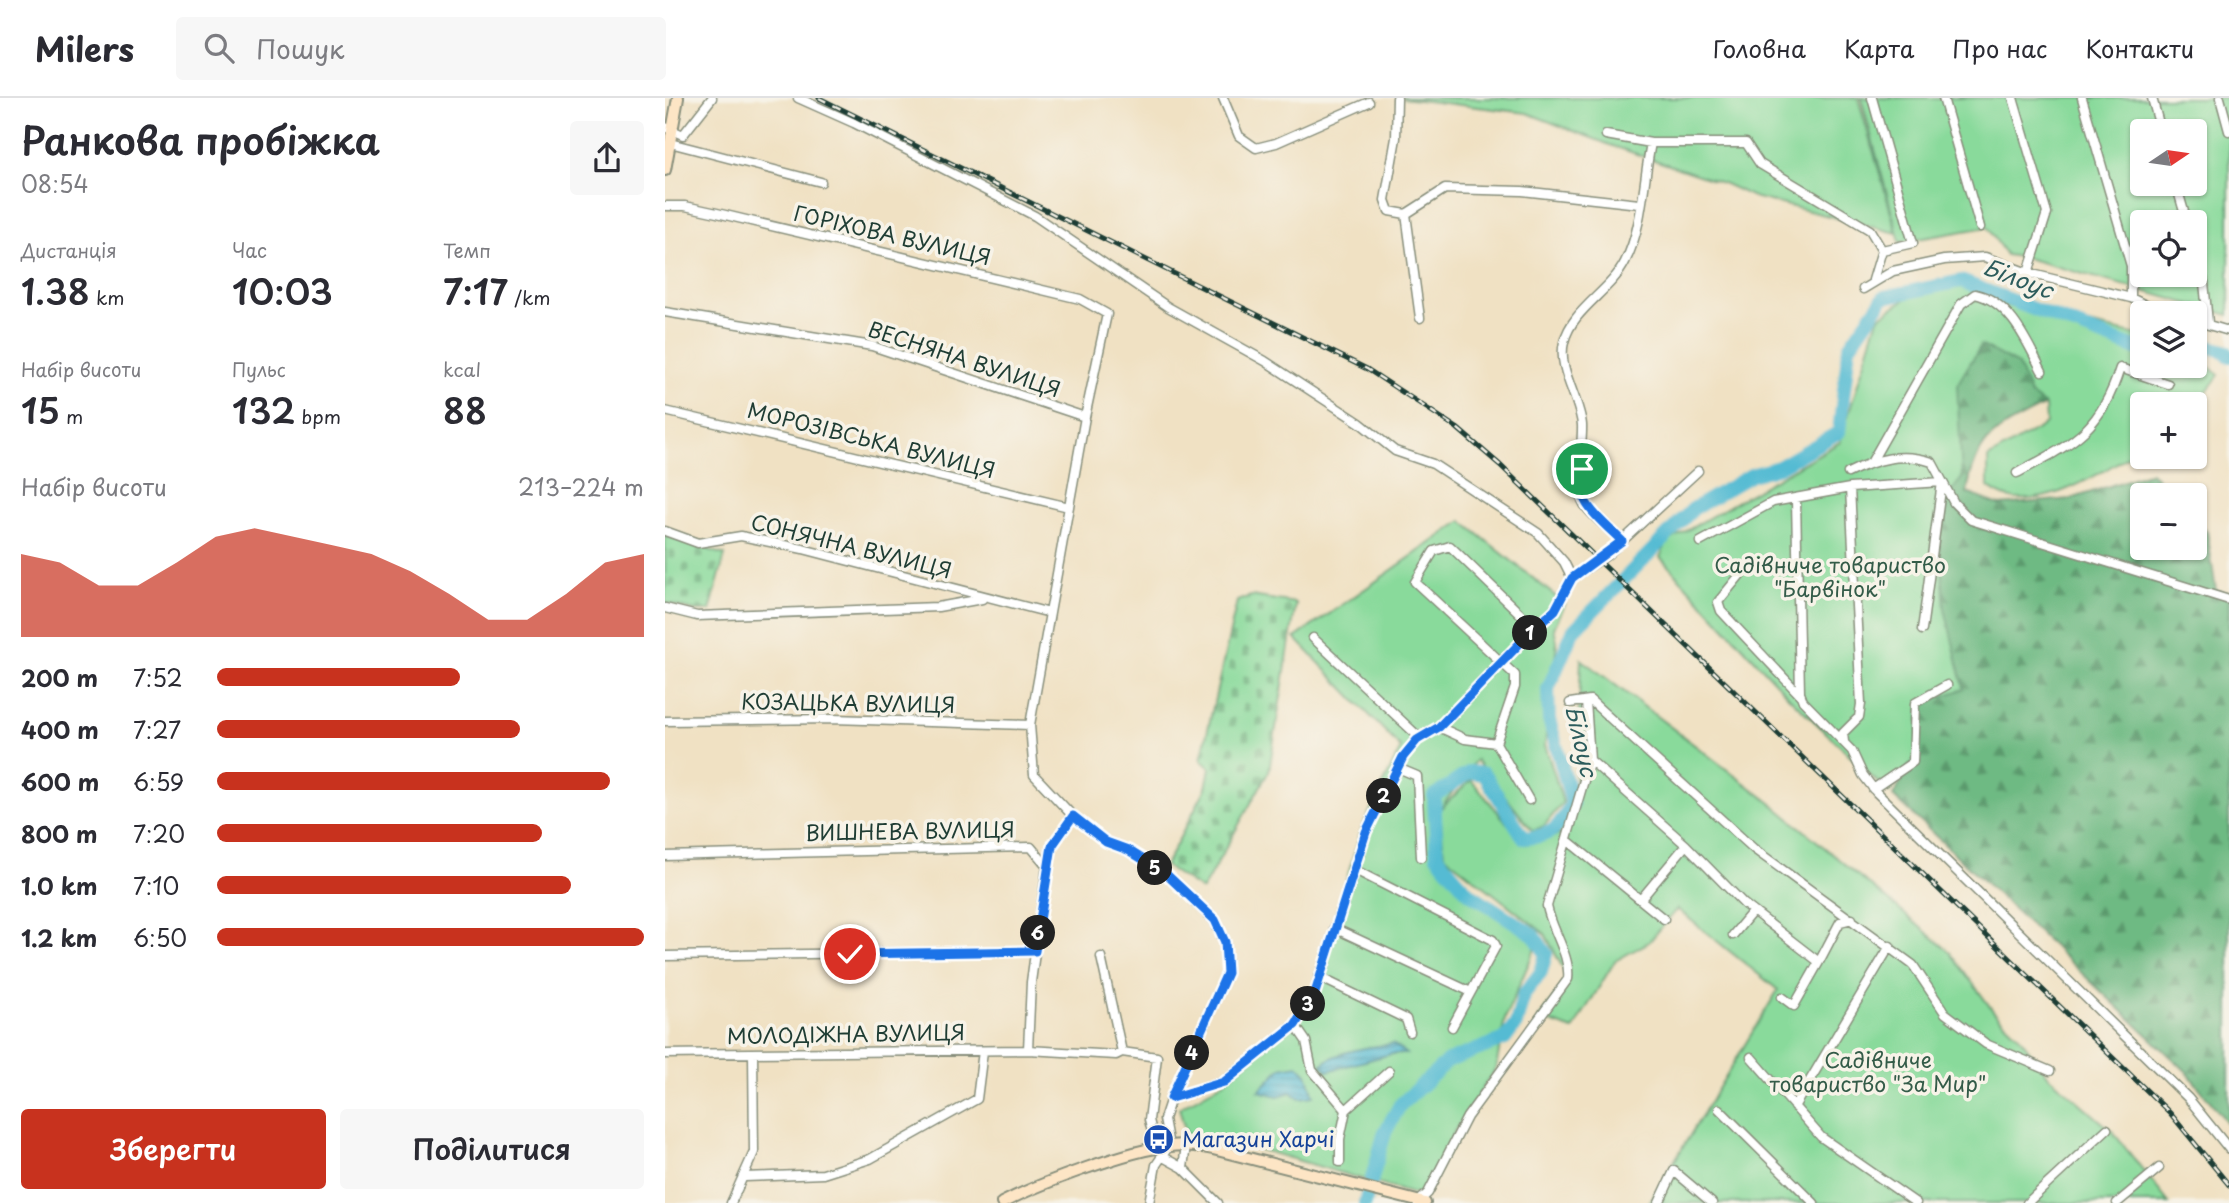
<!DOCTYPE html>
<html lang="uk">
<head>
<meta charset="utf-8">
<style>
	:root { --surface:#fff; --page:#f7f7f7; --text:#2b2b33; --muted:#7c7c81; --line:#e1e1e2; --accent:#c8321e }
	body { margin:0; font-family:"Playpen Sans",sans-serif; background:var(--page); color:var(--text); height:100vh; display:flex; flex-direction:column; font-size:26px; white-space:nowrap }
	* { box-sizing:border-box; margin:0 }
	p { font-size:23px; color:var(--muted) }
	.icon { flex:none; width:38px; height:38px; fill:none; stroke:currentColor; stroke-width:2; stroke-linecap:round; stroke-linejoin:round }
	.map { position:relative; flex:1; overflow:hidden }
	.side { display:flex; flex-direction:column; background:var(--surface); width:665px }
	.side>* { flex:none }
	.needle { width:46px; rotate:77deg }
	.tools { position:absolute; left:1465px; top:21px; display:grid; gap:14px }
	.tools a { display:grid; place-items:center; width:77px; height:77px; border-radius:7px; background:var(--surface); box-shadow:0 2px 5px #0004; font-size:35px }
	.pin { position:absolute; display:grid; place-items:center; width:60px; height:60px; color:#fff; margin:-30px; border:4px solid #fff; border-radius:50%; box-shadow:0 2px 7px #0007 }
	.km { position:absolute; width:35px; height:35px; margin:-18px; border-radius:50%; background:#222; color:#fff; font-size:19px; line-height:35px; text-align:center }
	.round { display:grid; place-items:center; flex:none; width:74px; height:74px; border-radius:7px; background:var(--page) }
	.summary { display:flex; align-items:center; justify-content:space-between; height:119px; padding:0 21px }
	h1 { font-size:38px; font-weight:600; line-height:52px }
	.metrics { display:grid; grid-template-columns:repeat(3,1fr); gap:10px; height:119px; padding:7px 21px }
	.metrics div { display:grid; align-content:center }
	.metrics b { font-size:35px; font-weight:600 }
	.metrics small { font-size:19px; font-weight:400 }
	.metrics p { font-size:19px }
	.chart { height:196px; padding:14px 21px }
	.chart p { display:flex; justify-content:space-between }
	.chart svg { width:100%; height:126px; margin-top:7px; fill:var(--accent); opacity:.7 }
	.button { display:flex; gap:14px; margin-top:auto; padding:14px 21px }
	.button a { flex:1; height:80px; border-radius:7px; background:var(--accent); color:#fff; font-size:28px; font-weight:600; line-height:80px; text-align:center }
	.button a+a { background:var(--page); color:var(--text) }
	ul { padding:0 21px; list-style:none; font-size:23px }
	li { display:grid; grid-template-columns:112px 84px 1fr; align-items:center; height:52px }
	li i { height:18px; border-radius:9px; background:var(--accent) }
	header { display:flex; align-items:center; gap:42px; box-sizing:border-box; height:98px; padding:0 35px; background:var(--surface); border-bottom:2px solid var(--line) }
	header strong { font-size:33px }
	nav { display:flex; gap:38px; margin-inline-start:auto; font-size:24px }
	.search { width:490px; height:63px; background:var(--page); display:flex; align-items:center; gap:18px; box-sizing:border-box; padding:0 24px; border-radius:7px; color:var(--muted); font-size:26px }
	main { display:flex; flex:1; min-height:0 }
	.map>svg:first-child { display:block }
</style>
</head>
<body>
<header>
<strong>Milers</strong>
<div class="search"><svg class="icon" aria-label="search" viewBox="0 0 24 24"><circle cx="10" cy="10" r="6"/><path d="M15 15l6 6"/></svg>Пошук</div>
<nav><a>Головна</a><a>Карта</a><a>Про нас</a><a>Контакти</a></nav>
</header>
<main>
<section class="side">
<div class="summary"><div><h1>Ранкова пробіжка</h1><p>08:54</p></div><a class="round"><svg class="icon" aria-label="share" viewBox="0 0 24 24"><path d="M12 15V3M7 8l5-5 5 5M5 13v7h14v-7"/></svg></a></div>
<div class="metrics">
<div><p>Дистанція</p><b>1.38<small> km</small></b></div>
<div><p>Час</p><b>10:03</b></div>
<div><p>Темп</p><b>7:17<small> /km</small></b></div>
</div>
<div class="metrics">
<div><p>Набір висоти</p><b>15<small> m</small></b></div>
<div><p>Пульс</p><b>132<small> bpm</small></b></div>
<div><p>kcal</p><b>88</b></div>
</div>
<div class="chart"><p><span>Набір висоти</span>213–224 m</p>
<svg viewBox="0 0 160 44" preserveAspectRatio="none"><path d="M0 44V15L10 18L20 26L30 26L40 18L50 9L60 6L70 9L80 12L90 15L100 21L110 29L120 38L130 38L140 29L150 18L160 15V44z"/></svg>
</div>
<ul>
<li><b>200 m</b>7:52<i style="width:57%"></i></li>
<li><b>400 m</b>7:27<i style="width:71%"></i></li>
<li><b>600 m</b>6:59<i style="width:92%"></i></li>
<li><b>800 m</b>7:20<i style="width:76%"></i></li>
<li><b>1.0 km</b>7:10<i style="width:83%"></i></li>
<li><b>1.2 km</b>6:50<i style="width:100%"></i></li>
</ul>
<div class="button"><a>Зберегти</a><a>Поділитися</a></div>
</section>
<div class="map">
<svg width="1564" height="1105" viewBox="0 0 1564 1105">
	<defs>
		<pattern id="forest-firs" width="22" height="20" patternUnits="userSpaceOnUse" patternTransform="scale(1.75)"><rect width="22" height="20" fill="#6eba83"/><path d="M5 1l3.5 6h-7zM16 11l3.5 6h-7z" fill="#5a986c"/></pattern>
		<pattern id="cemetery-stones" width="16" height="16" patternUnits="userSpaceOnUse" patternTransform="scale(1.75)"><rect width="16" height="16" fill="#89da9b"/><path d="M2 7V4a2 2 0 0 1 4 0v3zM10 15v-3a2 2 0 0 1 4 0v3z" fill="#6fb27f"/></pattern>
		<pattern id="water-rules" width="6" height="5" patternUnits="userSpaceOnUse" patternTransform="scale(1.75)"><rect width="6" height="5" fill="#55bbd3"/><path d="M0 2.5h6" fill="none" stroke="#4699ac"/></pattern>
	</defs>
	<rect width="100%" height="100%" fill="#f7f3e8"/>
	<filter id="ink" filterUnits="userSpaceOnUse"><feTurbulence type="fractalNoise" baseFrequency=".0143" numOctaves="2"/><feDisplacementMap in="SourceGraphic" scale="14" xChannelSelector="R" yChannelSelector="G"/><feConvolveMatrix kernelMatrix="1 2 1 2 8 2 1 2 1" color-interpolation-filters="sRGB"/></filter>
	<filter id="wash" filterUnits="userSpaceOnUse"><feTurbulence type="fractalNoise" baseFrequency=".00686" numOctaves="4" result="noise"/><feDisplacementMap in="SourceGraphic" scale="28" xChannelSelector="R" yChannelSelector="G"/><feGaussianBlur stdDeviation="1.57" result="paint"/><feColorMatrix in="noise" values="0 0 0 0 0 0 0 0 0 0 0 0 0 0 0 0 0 1.4 0 .05"/><feComposite in="paint" operator="in"/></filter>
	<g filter="url(#wash)">
		<rect width="100%" height="100%" fill="#f0e1c3"/>
		<path fill="url(#forest-firs)" stroke="#467c5c" stroke-width="2" d="M1317,247L1354,263L1380,307C1332,332 1311,338 1302,395L1334,407L1406,401L1486,374L1507,397H1477V450H1530V421L1542,434L1551,492L1564,495V1027L1521,973L1228,698L1252,658L1246,646L1291,287Z"/>
		<path fill="url(#cemetery-stones)" stroke="#548c68" stroke-width="2" d="M0,437L60,457L45,513H30L0,505Z
			M586,498L631,505L604,673L537,792L500,768L541,690L545,670L536,662L572,503Z"/>
		<path fill="#89da9b" stroke="#548c68" stroke-width="2" fill-rule="evenodd" d="M737,0H1193L1232,135L1088,99L1060,86L945,47L862,15Z
			M1196,0H1564V217L1361,160L1341,157L1322,129L1235,144ZM1477,33H1530V86H1477ZM1477,124H1530V177H1477Z
			M1296,186L1333,206L1477,238V268H1530V258L1554,277L1530,309L1477,306V349C1439,373 1365,425 1323,389V360L1381,326L1380,307L1365,296L1353,267L1316,247L1292,287L1297,380L1272,412L1280,511L1299,591L1255,605L1252,658L1224,695L1125,600L995,459L1002,444L1175,344L1213,220L1258,189Z
			M797,423L900,506L889,530L892,543L880,647L898,704L879,728L868,733L811,662L775,711L806,682L860,746L897,736L910,705L916,561L1106,705L1284,853L1329,914L1353,937L1383,977L1447,1033L1504,1105H984L1113,892L1012,811L984,844L950,863L908,932L874,920L903,880L880,836L779,757L775,711L767,722L769,751L778,772L873,844L840,920L831,970L789,1034L759,1099L604,1054L521,1036L514,1010L559,984L642,913L697,730L736,650L630,540Z"/>
		<path fill="url(#water-rules)" stroke="#3a7c84" stroke-width="2" d="M728,946L741,956H726L663,973L657,967C669,953 710,948 728,946Z
			M633,967L642,976L649,998L635,1000L626,994L613,998L594,993L616,970Z"/>
		<g fill="none" stroke-linecap="round" stroke-linejoin="round">
			<path stroke="#55bbd3" stroke-width="14" d="M1530,245L1560,253L1564,258
				M700,1105L720,1034L735,1007L783,963L840,941L851,926L859,896L876,874L881,856L869,837L803,794L772,758L769,698L805,674L819,676L859,740C888,739 894,729 907,705L884,621L883,591L908,533L1028,411L1086,377L1114,369L1174,334L1184,249L1219,199L1296,183L1469,250L1477,249"/>
		</g>
	</g>
	<g filter="url(#ink)">
		<g fill="none" stroke-linecap="round" stroke-linejoin="round">
			<defs>
				<path id="minor" d="M133,0L189,25L370,118L503,209L600,263L695,325L730,353L768,366L873,435L899,464L907,480
					M558,0L574,38L591,50L611,45L704,4
					M732,0L731,40L720,102L724,113L741,116L780,91L857,93L974,106
					M1207,0L1248,145L1217,152L1208,182
					M1278,0L1315,129
					M1348,0L1382,115L1363,175
					M1417,0L1466,168V200
					M1487,0L1496,33
					M1555,0L1564,33
					M0,29L18,37L47,0
					M941,37L986,45H1081L1095,66L1205,132L1217,152
					M5,45L156,84
					M1511,86L1522,124
					M0,108H20L52,115L415,201L442,216L420,319L365,627L369,677L405,715L441,744L463,752L501,776L549,822L560,844L562,875L506,1000
					M741,116L755,220
					M1530,150L1539,184L1543,225
					M1198,191L1228,173L1279,162L1320,159L1363,175L1466,200L1497,215
					M0,214L207,248L420,319
					M1530,223L1564,233
					M0,313L404,409
					M1207,363L1296,206L1310,196C1345,203 1362,244 1377,273
					M1183,375C1211,361 1237,354 1267,364L1289,405L1306,422L1564,502
					M1352,375C1408,345 1435,334 1455,270L1503,286
					M1131,401L1135,595L1138,603L1187,653L1198,677L1211,694L1523,1000L1564,1051
					M0,433L33,445L76,438L138,451L385,515
					M957,443C946,432 927,419 919,406C909,389 918,348 917,327C915,301 892,271 899,244C907,211 945,194 960,164C978,129 978,84 986,45
					M1035,444L1108,404L1185,390L1277,384
					M1084,466L1053,504L1056,513L1136,598
					M0,510L32,518L273,509L317,501
					M1257,532L1277,384
					M648,540L755,640
					M921,603L925,662L1021,747L1079,806L1154,864L1175,824L1187,821
					M905,605L925,602L1089,751L1248,867L1280,915L1321,946L1385,973
					M0,623L168,621L365,627
					M774,629L800,641L831,645
					M1179,644L1178,635L1194,619L1196,606L1185,390
					M733,670L752,678L756,759
					M1208,691L1248,664L1250,605L1282,587
					M864,702L831,645L850,589V577L750,484L769,453L785,448L871,531
					M902,742L999,821
					M0,758L366,749L382,768
					M688,771L828,842L831,848L787,929
					M976,801L1021,747
					M669,830L806,894
					M1068,837L1088,813
					M0,858L370,853
					M654,879L741,921L745,934
					M1117,899L1129,908L1154,864
					M630,927L641,943L647,972L681,1012L675,1041V1064
					M363,952L366,884L382,768L387,748L408,718
					M457,954L492,959L484,1022L491,1050
					M0,956L363,952L451,957L457,954L436,859
					M1086,959L1156,1039L1251,1105
					M1129,1009L1225,848
					M1054,1011L1149,1105
					M681,1012L724,973
					M521,1047L518,1070L553,1105
					M496,1058L518,1070
					M80,1079L158,1076L205,1061L312,1001L318,953
					M66,1105L89,1054L88,955
					M484,1105L491,1067L504,1048L499,1021L506,1000L559,984L630,927L650,895L701,734L738,659L752,642L774,629L866,534L890,512L907,480L941,458L1033,373
					M752,1105L763,1095L802,1019L903,881C906,858 886,831 882,808L925,662
					M994,1105L1009,1073L1047,1105
					M1362,1105L1442,1031
					M1452,1105L1494,1070"/>
				<path id="secondary" d="M0,72L13,0
					M337,1105C373,1086 466,1051 505,1048C520,1046 534,1048 548,1051L760,1105"/>
			</defs>
			<use href="#minor" stroke="#888f7c" stroke-width="11"/>
			<use href="#secondary" stroke="#888f7c" stroke-width="14"/>
			<use href="#minor" stroke="#fff" stroke-width="8"/>
			<use href="#secondary" stroke="#fde5c5" stroke-width="10"/>
			<defs>
				<path id="rail" d="M154,0L702,271L792,330L835,367L1505,1015L1564,1087"/>
			</defs>
			<use href="#rail" stroke="#1f3d34" stroke-width="5"/>
			<use href="#rail" stroke="#f7f3e8" stroke-width="2.5" stroke-dasharray="8" stroke-linecap="butt"/>
		</g>
	</g>
	<g fill="none" stroke-linecap="round" stroke-linejoin="round" filter="url(#ink)">
		<defs>
			<path id="route" d="M185,856L370,853L387,748L408,718L441,744L463,752L501,776L550,822L560,844L562,875L506,1000L559,984L630,927L650,895L701,734L738,659L752,642L774,629L866,534L890,512L907,480L957,443C936,422 908,404 917,371"/>
		</defs>
		<use href="#route" stroke="#fff" stroke-width="14"/>
		<use href="#route" stroke="#1a73e8" stroke-width="9"/>
	</g>
	<defs>
		<symbol id="bus-disc" viewBox="-11 -11 22 22"><circle r="9.5" fill="#1a4fb4" stroke="#f7f3e8"/><path d="M-5-6H5V4H4V6H2V4H-2V6H-4V4H-5ZM-3.5-4V0h7V-4ZM-3.5 1.2v1.5H-2V1.2ZM2 1.2v1.5H3.5V1.2Z" fill="#fff"/></symbol>
	</defs>
	<g fill-rule="evenodd">
		<use href="#bus-disc" x="476" y="1024" width="35" height="35"/>
	</g>
	<g text-anchor="middle" stroke-width="7" stroke-linejoin="round" paint-order="stroke">
		<g font-size="21" fill="#1f3d34" stroke="#f7f3e8">
			<text transform="translate(227 138) rotate(13)" y="7">ГОРІХОВА ВУЛИЦЯ</text>
			<text transform="translate(299 262) rotate(18)" y="7">ВЕСНЯНА ВУЛИЦЯ</text>
			<text transform="translate(206 343) rotate(14)" y="7">МОРОЗІВСЬКА ВУЛИЦЯ</text>
			<text transform="translate(186 449) rotate(14)" y="7">СОНЯЧНА ВУЛИЦЯ</text>
			<text transform="translate(183 606) rotate(1)" y="7">КОЗАЦЬКА ВУЛИЦЯ</text>
			<text transform="translate(245 734) rotate(-1)" y="7">ВИШНЕВА ВУЛИЦЯ</text>
			<text transform="translate(181 937) rotate(-1)" y="7">МОЛОДІЖНА ВУЛИЦЯ</text>
		</g>
		<g font-size="21" fill="#345c49" stroke="#f7f3e8">
			<text x="1165" y="475">Садівниче товариство<tspan x="1165" dy="24">"Барвінок"</tspan></text>
			<text x="1213" y="970">Садівниче<tspan x="1213" dy="24">товариство "За Мир"</tspan></text>
		</g>
		<g font-size="21" fill="#164399" stroke="#f7f3e8" text-anchor="start">
			<text x="517" y="1049">Магазин Харчі</text>
		</g>
		<g font-size="23" font-style="italic" fill="#2c5c5c" stroke="#f7f3e8">
			<text transform="translate(1353 181) rotate(21)" y="8">Білоус</text>
			<text transform="translate(916 643) rotate(77)" y="8">Білоус</text>
		</g>
	</g>
</svg>
<div class="tools">
<a><svg class="needle" viewBox="-14 -14 28 28"><path d="M0-13l5 13h-10z" fill="#e53935"/><path d="M0 13l5-13h-10z" fill="#7c7c81"/></svg></a>
<a><svg class="icon" aria-label="locate" viewBox="0 0 24 24"><circle cx="12" cy="12" r="6"/><path d="M12 2v4M12 18v4M2 12h4M18 12h4"/></svg></a>
<a><svg class="icon" aria-label="layers" viewBox="0 0 24 24"><path d="M12 4l9 5-9 5-9-5zM3 14l9 5 9-5"/></svg></a>
<a>+</a>
<a>−</a>
</div>
<div class="pin" style="left:917px;top:371px;background:#1e9e55"><svg class="icon" aria-label="arrive" viewBox="0 0 24 24"><path d="M6 21V4h12l-3 4 3 4H6"/></svg></div>
<div class="pin" style="left:185px;top:856px;background:#d93025"><svg class="icon" aria-label="check" viewBox="0 0 24 24"><path d="M5 12l5 5 9-10"/></svg></div>
<b class="km" style="left:865px;top:535px">1</b>
<b class="km" style="left:719px;top:698px">2</b>
<b class="km" style="left:643px;top:906px">3</b>
<b class="km" style="left:527px;top:955px">4</b>
<b class="km" style="left:490px;top:770px">5</b>
<b class="km" style="left:373px;top:835px">6</b>
</div>
</main>
</body>
</html>
